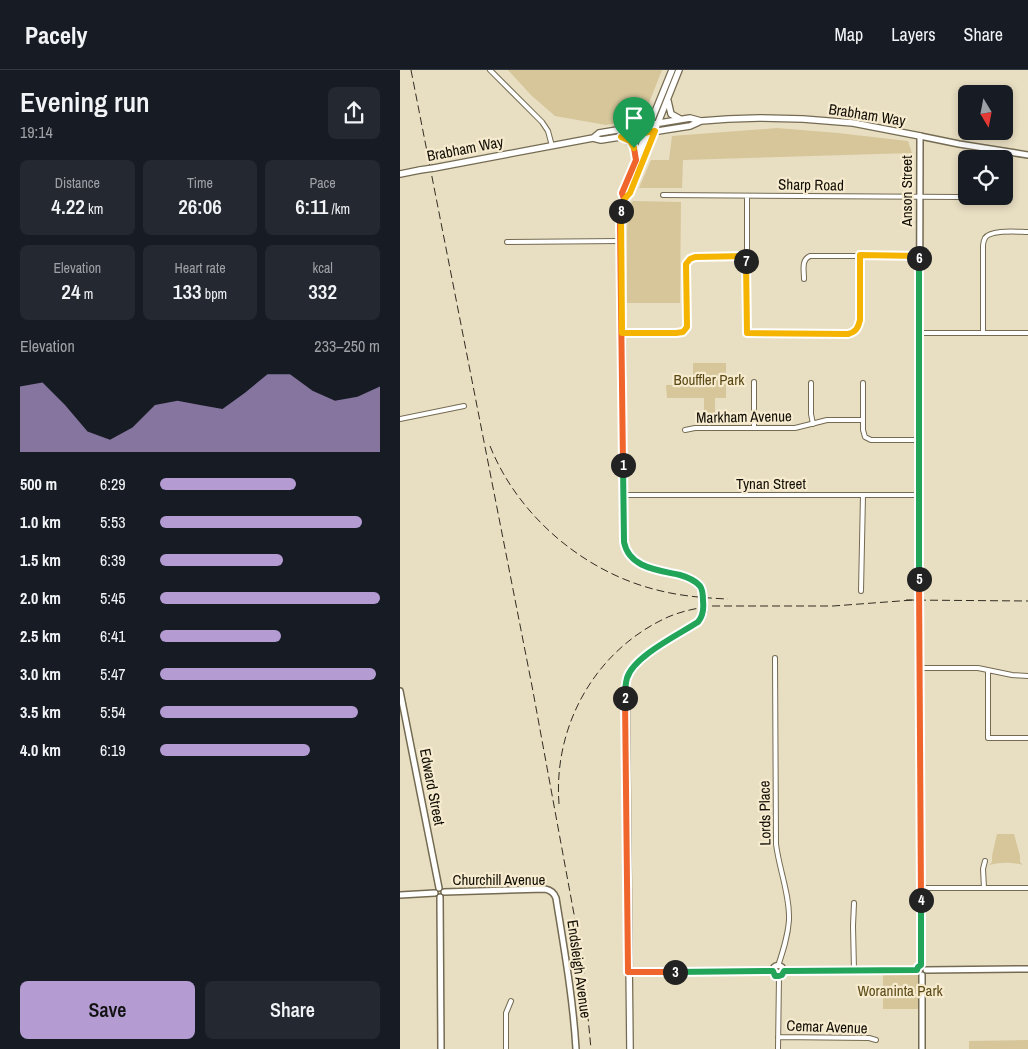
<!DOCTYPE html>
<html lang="en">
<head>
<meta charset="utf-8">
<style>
	:root { --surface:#171b24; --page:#242831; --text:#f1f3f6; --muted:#9ea1a6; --line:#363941; --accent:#b49cd3 }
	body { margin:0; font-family:"Archivo Narrow",sans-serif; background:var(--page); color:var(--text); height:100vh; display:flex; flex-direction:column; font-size:19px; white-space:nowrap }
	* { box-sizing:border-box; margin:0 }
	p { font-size:16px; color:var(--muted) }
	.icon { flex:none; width:28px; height:28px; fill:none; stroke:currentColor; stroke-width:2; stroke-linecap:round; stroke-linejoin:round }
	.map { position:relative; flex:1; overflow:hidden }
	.side { display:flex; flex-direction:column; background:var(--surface); width:400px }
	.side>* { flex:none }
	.needle { width:32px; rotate:170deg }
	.controls { position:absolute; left:558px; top:15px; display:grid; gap:10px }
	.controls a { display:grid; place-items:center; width:55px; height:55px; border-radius:8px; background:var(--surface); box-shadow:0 2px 8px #0003; font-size:25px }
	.pin { position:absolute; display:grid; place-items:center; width:42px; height:42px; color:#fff; margin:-51px -21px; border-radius:50% 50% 50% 0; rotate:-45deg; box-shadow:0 0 5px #0007 }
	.pin .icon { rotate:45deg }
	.km { position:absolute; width:25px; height:25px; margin:-12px; border-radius:50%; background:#222; color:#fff; font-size:14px; line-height:25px; text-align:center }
	.round { display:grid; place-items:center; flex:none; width:52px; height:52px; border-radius:8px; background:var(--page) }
	.headline { display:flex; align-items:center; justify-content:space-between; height:85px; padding:0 20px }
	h1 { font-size:28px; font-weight:600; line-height:38px }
	.stats { display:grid; grid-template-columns:repeat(3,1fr); gap:8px; height:85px; padding:5px 20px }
	.stats div { display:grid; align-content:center; border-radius:8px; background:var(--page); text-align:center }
	.stats b { font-size:21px; font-weight:600 }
	.stats small { font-size:14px; font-weight:400 }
	.stats p { font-size:14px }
	.chart { height:140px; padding:10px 20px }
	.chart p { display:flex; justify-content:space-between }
	.chart svg { width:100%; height:90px; margin-top:5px; fill:var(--accent); opacity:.7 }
	.button { display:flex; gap:10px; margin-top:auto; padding:10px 20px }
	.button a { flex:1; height:58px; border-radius:8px; background:var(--accent); color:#111; font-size:20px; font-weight:600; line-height:58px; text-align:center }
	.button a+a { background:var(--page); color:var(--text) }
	ul { padding:0 20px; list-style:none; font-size:16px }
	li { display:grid; grid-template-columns:80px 60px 1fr; align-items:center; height:38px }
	li i { height:12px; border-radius:6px; background:var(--accent) }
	header { display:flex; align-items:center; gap:30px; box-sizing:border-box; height:70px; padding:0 25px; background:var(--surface); border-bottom:1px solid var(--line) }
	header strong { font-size:24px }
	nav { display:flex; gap:28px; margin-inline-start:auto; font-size:18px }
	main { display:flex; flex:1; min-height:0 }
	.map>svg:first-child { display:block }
</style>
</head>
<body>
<header>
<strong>Pacely</strong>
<nav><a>Map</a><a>Layers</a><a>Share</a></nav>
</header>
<main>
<section class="side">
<div class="headline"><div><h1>Evening run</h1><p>19:14</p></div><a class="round"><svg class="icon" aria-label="share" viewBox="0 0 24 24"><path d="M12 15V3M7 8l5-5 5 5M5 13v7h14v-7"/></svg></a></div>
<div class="stats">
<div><p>Distance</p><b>4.22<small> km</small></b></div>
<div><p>Time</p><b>26:06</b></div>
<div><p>Pace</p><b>6:11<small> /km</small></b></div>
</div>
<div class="stats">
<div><p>Elevation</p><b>24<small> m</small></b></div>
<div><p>Heart rate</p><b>133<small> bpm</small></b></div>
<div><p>kcal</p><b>332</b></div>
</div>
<div class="chart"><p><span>Elevation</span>233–250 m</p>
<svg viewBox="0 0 160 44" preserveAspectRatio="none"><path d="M0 44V12L10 10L20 21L30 34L40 38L50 32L60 21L70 19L80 21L90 23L100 15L110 6L120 6L130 14L140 19L150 17L160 12V44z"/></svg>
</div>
<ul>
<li><b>500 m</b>6:29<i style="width:62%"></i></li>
<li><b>1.0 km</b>5:53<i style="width:92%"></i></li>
<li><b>1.5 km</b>6:39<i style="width:56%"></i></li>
<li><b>2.0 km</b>5:45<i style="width:100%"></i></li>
<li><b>2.5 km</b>6:41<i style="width:55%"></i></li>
<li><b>3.0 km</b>5:47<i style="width:98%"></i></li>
<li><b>3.5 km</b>5:54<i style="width:90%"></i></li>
<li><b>4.0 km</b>6:19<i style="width:68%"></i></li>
</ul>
<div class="button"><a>Save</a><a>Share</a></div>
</section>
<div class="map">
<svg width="628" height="979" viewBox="0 0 628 979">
	<rect width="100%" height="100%" fill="#e8dec2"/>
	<path fill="#d6c69a" d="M108,0H262L243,48L206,55L155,46L131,25Z
		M377,58L438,63L508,71L512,83L283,90L282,118H239L251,90H269L272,66Z
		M233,131L281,132L280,233H227V160L230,134Z
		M293,293H326V328H315V352L304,353V328H267L266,315H293Z
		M597,764H614L620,786V792L623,795C610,792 603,792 589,795L592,792V786Z
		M483,903H518V939H483Z
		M628,970V979H569V971Z"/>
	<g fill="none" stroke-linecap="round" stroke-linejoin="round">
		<defs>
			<path id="minor" d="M90,0L142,52L148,61L152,76
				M263,125L559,127
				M347,126V263H448L456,260L460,250V185
				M107,172L220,171
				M404,209C404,200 401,190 410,186H520
				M221,263H276L283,262L287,257L286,195L290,189L295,187L346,186
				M519,263H628
				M583,263V176C583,173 584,170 585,168C591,159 618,162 628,162
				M354,312V358
				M411,313V344L413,354
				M463,313V360L465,367L471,370H519
				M0,349L64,336
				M285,360L295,358H395L427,350H463
				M223,425H519
				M461,521L463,425
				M375,588L376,774C379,799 390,825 389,850C388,866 383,881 378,896
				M519,598H578L612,605L628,606
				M588,600V668H628
				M521,818H628
				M584,818L583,799L585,791
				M454,900L453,856L454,833
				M378,967L469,968L476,970
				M106,979V943L111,931
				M378,979L379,907"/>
			<path id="tertiary" d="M519,521L520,66L559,74L628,85
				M519,541L521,895
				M0,621L39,818
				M44,822L145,819C150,820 154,822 156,828C164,878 173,928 176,979
				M0,825L35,823
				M40,827L41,979
				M372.5 901a5.5 5.5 0 1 1 11 0a5.5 5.5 0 1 1-11 0Z
				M526,900L628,899
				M384,901L517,900
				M228,902L373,901
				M522,905V979"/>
			<path id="secondary" d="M272,0L222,123L224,129L221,140L224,472C232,514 296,490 303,525
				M268,31L271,44L280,49
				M222,67C233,73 234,78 236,89
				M193,68L199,63L290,48L301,51
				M34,98L193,68L201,70L290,56L301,51L328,49L359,48L403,49L453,53L520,66
				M0,104L20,100
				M224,129L230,123L279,0
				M230,979L226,611C234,585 276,566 298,552L301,549L304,540"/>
		</defs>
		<use href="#minor" stroke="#746b52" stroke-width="6"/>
		<use href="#tertiary" stroke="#746b52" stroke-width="8"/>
		<use href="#secondary" stroke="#746b52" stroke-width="8"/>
		<use href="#minor" stroke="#fff" stroke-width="4"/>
		<use href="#tertiary" stroke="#fff" stroke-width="5"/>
		<use href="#secondary" stroke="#fff" stroke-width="5.5"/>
		<path stroke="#322d22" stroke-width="1" stroke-dasharray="8 4" stroke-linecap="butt" d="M11,0L132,616L176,855L184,905L191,979
			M90,376C118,446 184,502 257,520C280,526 304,528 328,529
			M506,530L628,531
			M159,734C153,656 195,580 268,547C282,541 297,538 312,536H433L513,530"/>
		<defs>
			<path id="tertiary-bridge" d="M519,521V541"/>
			<path id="secondary-bridge" d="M20,100L34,98
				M303,525L304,540"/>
		</defs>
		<use href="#tertiary-bridge" stroke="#746b52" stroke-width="8" stroke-linecap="butt"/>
		<use href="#secondary-bridge" stroke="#746b52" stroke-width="8" stroke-linecap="butt"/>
		<use href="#tertiary-bridge" stroke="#fff" stroke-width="5"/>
		<use href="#secondary-bridge" stroke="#fff" stroke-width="5.5"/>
	</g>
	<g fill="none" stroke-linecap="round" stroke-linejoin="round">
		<defs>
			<path id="split-1" d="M223,395L220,154L221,140L224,129L222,123L236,90L234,78"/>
			<path id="split-2" d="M223,395L224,472C229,498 258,500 280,505C287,507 295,510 300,516C303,520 303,526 303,531C304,540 303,546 298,552C278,565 234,586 227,608C225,615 225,622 225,628"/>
			<path id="split-3" d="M225,628L228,902H275"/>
			<path id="split-4" d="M275,902L373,901L375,906H379L382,905L384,901L517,900L518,897L521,895V830"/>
			<path id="split-5" d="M519,509L521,830"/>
			<path id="split-6" d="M519,509V188"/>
			<path id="split-7" d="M346,191L347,263L448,264C456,262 458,258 460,250V185L520,186L519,188"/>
			<path id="split-8" d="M221,141L222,263H276L283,262L287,257L286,194L290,189L295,187L346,186V191"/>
			<path id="split-9" d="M221,141C222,132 224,129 230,123L255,61L221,67L230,71L234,78"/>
		</defs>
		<use href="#split-1" stroke="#fff" stroke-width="10"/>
		<use href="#split-2" stroke="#fff" stroke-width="10"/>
		<use href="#split-3" stroke="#fff" stroke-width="10"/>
		<use href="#split-4" stroke="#fff" stroke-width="10"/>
		<use href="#split-5" stroke="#fff" stroke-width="10"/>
		<use href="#split-6" stroke="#fff" stroke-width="10"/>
		<use href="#split-7" stroke="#fff" stroke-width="10"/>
		<use href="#split-8" stroke="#fff" stroke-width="10"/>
		<use href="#split-9" stroke="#fff" stroke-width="10"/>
		<use href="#split-1" stroke="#f0652b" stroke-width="6"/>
		<use href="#split-2" stroke="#22a559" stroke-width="6"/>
		<use href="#split-3" stroke="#f0652b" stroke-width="6"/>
		<use href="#split-4" stroke="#22a559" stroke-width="6"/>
		<use href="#split-5" stroke="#f0652b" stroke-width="6"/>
		<use href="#split-6" stroke="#22a559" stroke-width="6"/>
		<use href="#split-7" stroke="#f5b400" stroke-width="6"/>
		<use href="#split-8" stroke="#f5b400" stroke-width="6"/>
		<use href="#split-9" stroke="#f5b400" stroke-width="6"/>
	</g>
	<g text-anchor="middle" stroke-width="4.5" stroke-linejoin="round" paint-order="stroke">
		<g font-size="15" fill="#120e05" stroke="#f6ebcf">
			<text transform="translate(467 45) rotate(9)" y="5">Brabham Way</text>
			<text transform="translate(65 79) rotate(-11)" y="5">Brabham Way</text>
			<text transform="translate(411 115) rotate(1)" y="5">Sharp Road</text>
			<text transform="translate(507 121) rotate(-90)" y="5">Anson Street</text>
			<text transform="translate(344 347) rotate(-1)" y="5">Markham Avenue</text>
			<text x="371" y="419">Tynan Street</text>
			<text transform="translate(32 717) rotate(79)" y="5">Edward Street</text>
			<text transform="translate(365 743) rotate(-91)" y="5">Lords Place</text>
			<text x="99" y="815">Churchill Avenue</text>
			<text transform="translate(179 899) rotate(82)" y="5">Endsleigh Avenue</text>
			<text transform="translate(427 957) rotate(2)" y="5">Cemar Avenue</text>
		</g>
		<g font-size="15" fill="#5b4914" stroke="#f6ebcf">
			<text x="309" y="315">Bouffler Park</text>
			<text x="500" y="926">Woraninta Park</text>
		</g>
	</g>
</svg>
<div class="controls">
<a><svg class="needle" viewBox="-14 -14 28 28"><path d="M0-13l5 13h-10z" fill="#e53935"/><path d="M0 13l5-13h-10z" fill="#9ea1a6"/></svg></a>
<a><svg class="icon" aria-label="locate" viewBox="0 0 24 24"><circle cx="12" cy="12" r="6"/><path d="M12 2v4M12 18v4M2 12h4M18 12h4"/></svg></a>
</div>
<div class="pin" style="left:234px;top:78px;background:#1e9e55"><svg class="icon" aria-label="arrive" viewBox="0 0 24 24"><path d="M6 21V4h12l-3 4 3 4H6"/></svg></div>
<b class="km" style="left:223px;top:395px">1</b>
<b class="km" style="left:225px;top:628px">2</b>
<b class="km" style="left:275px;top:902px">3</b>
<b class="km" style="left:521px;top:830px">4</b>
<b class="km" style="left:519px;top:509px">5</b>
<b class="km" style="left:519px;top:188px">6</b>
<b class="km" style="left:346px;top:191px">7</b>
<b class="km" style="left:221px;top:141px">8</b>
</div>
</main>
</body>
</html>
